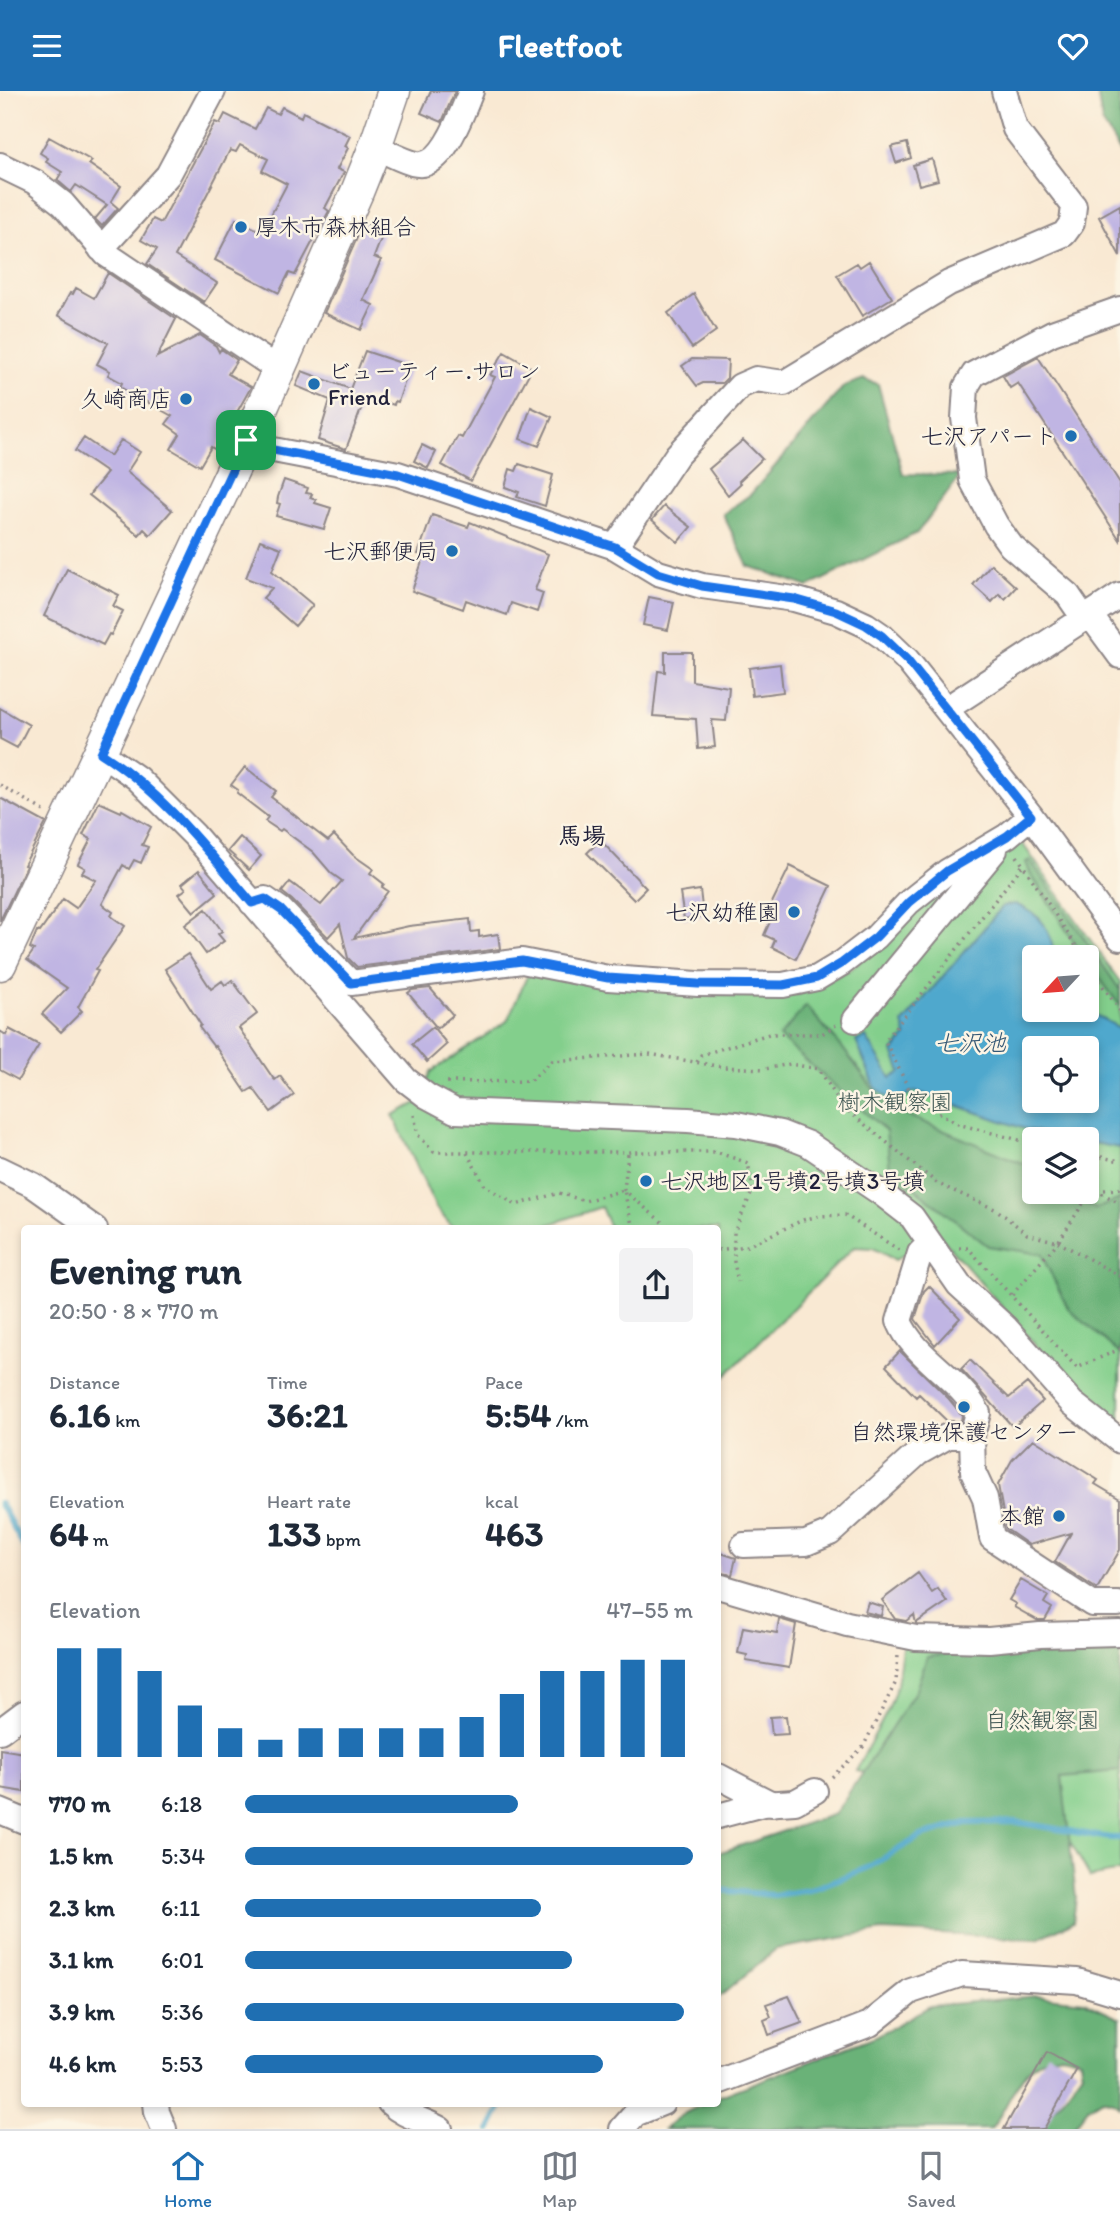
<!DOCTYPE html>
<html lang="en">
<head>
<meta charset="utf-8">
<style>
	:root { --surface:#fff; --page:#f2f2f3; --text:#1f2937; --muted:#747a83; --line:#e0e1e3; --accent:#1f6fb2 }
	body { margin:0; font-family:Itim,"Klee One",sans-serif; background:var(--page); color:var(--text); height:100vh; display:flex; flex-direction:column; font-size:26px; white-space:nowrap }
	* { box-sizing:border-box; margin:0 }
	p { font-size:23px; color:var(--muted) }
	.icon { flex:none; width:38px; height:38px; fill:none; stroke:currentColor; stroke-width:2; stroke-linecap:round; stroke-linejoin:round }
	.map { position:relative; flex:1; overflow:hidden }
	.side { position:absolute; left:21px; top:1134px; width:700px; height:882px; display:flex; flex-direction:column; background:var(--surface); border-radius:7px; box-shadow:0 4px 10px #0003 }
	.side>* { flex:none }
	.needle { width:46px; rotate:244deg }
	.controls { position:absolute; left:1022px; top:854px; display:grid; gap:14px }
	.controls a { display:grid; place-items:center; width:77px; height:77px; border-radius:7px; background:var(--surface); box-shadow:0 4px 10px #0003; font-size:35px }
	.pin { position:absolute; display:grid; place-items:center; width:60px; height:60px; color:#fff; margin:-30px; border-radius:14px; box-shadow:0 4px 10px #0006 }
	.round { display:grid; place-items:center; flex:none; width:74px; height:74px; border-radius:7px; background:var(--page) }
	.summary { display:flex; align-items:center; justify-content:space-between; height:119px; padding:0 28px }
	h1 { font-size:38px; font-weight:800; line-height:52px }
	.figures { display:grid; grid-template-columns:repeat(3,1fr); gap:10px; height:119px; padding:7px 28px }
	.figures div { display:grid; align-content:center }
	.figures b { font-size:35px; font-weight:800 }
	.figures small { font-size:19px; font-weight:400 }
	.figures p { font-size:19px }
	.chart { height:196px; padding:14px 28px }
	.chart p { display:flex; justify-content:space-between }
	.chart svg { width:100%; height:126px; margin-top:7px; stroke:var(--accent); stroke-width:6 }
	ul { padding:0 28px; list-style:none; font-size:23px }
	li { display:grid; grid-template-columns:112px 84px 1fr; align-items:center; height:52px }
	li i { height:18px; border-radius:9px; background:var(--accent) }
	header { display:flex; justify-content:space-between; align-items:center; height:91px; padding:0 28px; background:var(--accent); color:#fff; font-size:32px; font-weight:800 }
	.tab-bar { display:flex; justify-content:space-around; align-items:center; height:98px; border-top:2px solid var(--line); background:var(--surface); font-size:19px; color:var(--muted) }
	.tab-bar a { display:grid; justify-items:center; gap:4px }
	.tab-bar .current { color:var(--accent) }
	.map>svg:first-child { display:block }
</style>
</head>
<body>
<header><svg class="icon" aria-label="menu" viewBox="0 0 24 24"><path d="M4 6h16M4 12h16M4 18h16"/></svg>Fleetfoot<svg class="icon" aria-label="heart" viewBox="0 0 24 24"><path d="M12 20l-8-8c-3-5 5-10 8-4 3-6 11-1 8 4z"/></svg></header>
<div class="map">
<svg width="1120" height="2038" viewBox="0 0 1120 2038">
	<rect width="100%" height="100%" fill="#fcf5e5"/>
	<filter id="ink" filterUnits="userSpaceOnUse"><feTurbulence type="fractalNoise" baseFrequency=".0143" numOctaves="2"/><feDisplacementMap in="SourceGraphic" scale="14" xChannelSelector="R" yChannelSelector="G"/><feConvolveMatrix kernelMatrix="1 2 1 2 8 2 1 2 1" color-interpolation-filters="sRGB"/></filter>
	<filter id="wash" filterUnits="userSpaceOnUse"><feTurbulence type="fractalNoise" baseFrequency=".00686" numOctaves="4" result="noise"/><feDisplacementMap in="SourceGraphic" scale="28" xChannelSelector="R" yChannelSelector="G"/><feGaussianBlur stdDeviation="1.57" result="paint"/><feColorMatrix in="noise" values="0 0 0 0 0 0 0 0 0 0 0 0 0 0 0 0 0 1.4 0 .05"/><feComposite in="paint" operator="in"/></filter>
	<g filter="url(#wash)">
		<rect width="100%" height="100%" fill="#f9e9d3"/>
		<path fill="#83cf8c" stroke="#527864" stroke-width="2" fill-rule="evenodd" d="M1020,749L1120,891V1331L1088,1314L938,1143L895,1169L873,1157L854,1156L718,1292V1138L610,1137L601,1116L539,1137H453L436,1117L393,1024L417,1012L431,981L507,930L528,883L704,902L800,903L851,878L946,790ZM1034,866H1087V919H1034ZM1034,957H1087V1010H1034ZM1034,1048H1087V1101H1034Z
			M1120,1548V1780L1090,1786L1055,1724L855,1680L888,1619L897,1594L903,1550Z"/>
		<path fill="#6ab278" stroke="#466a5a" stroke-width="2" d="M1097,0H1120V61L1102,31Z
			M864,288L878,293L903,383L961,384L917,442L808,496L748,475L723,423L751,403L844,295Z
			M1030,769L1120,899V915L1077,856L1030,782L1026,771Z
			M806,915L841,955L887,1016L1034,1077V1101H1071L1095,1118L1120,1108V1263L1068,1217L1041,1163L988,1155L890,1078L886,1040L779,946Z
			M1120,1553V1680L1062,1685L1076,1806L1073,1831L1037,1848L882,1840L776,1858L718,1907V1762L835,1723L916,1599L927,1566L1011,1555Z
			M1036,1905L1084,1910L1120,1927V2016L1116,2012L1102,2008L1089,2016L1072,2038H1040L1082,1982L1080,1969C1074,1967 1066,1964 1059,1964C1022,1964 1010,2015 991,2038H664C679,2024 696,2013 718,2012V2006L876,1945L930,1915Z"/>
		<path fill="#50a8cd" stroke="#396584" stroke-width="2" fill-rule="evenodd" d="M1015,813C1045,825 1048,836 1055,866H1034V919H1086L1120,937V1057L1087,1051V1048H1074L1025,1038L915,1000L901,1008L890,1009L875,996L856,950L866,946L891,987L901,981L893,961L906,945L903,932L1003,815ZM1034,957H1087V1010H1034Z"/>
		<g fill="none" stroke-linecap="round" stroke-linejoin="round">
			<path stroke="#50a8cd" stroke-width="6" d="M0,1412L24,1456
				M718,1799L774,1804L810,1799L867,1777L921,1745L966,1732L1016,1731L1110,1747H1120
				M490,2038L503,2012"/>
		</g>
		<g id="blocks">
			<path fill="#c0b5e3" d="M431,0H455L442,31L421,22Z
				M282,16L301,26L303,21L350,45L345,55L348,57L337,78L344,81L325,117L329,120L295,184L289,182L279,202L215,169L236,128L262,141L287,93L262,80L268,68L240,54L236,61L230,59L175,165L217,192L204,211L147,173L157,158L141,149L153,128L161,132L215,31L220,33L225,23L255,38L266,17L278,23Z
				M49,46L92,70L89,73L121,95L111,111L118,117L102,135L95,128L107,114L76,94L71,101L57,89L62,81L46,71L48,67L40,62Z
				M907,52L911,67L896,72L891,56Z
				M932,68L938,89L919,94L913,74Z
				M1120,114V165L1099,126Z
				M364,131L384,140L374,166L381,169L363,209L373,214L361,239L324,222Z
				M869,170L892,207L862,225L837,184L857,172L860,176Z
				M108,182L176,228L157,266L200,244L216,255L219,261L221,258L237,269L228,283L251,296L216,359L211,356L200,375L171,358L180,343L166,333L172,325L120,296L122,292L108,284L110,280L97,273L108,252L58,224L70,202L73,203L76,197L94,207Z
				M694,203L716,240L692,257L668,222Z
				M365,260L410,275L398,311L395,310L394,314L366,305L346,358L318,349L330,309L296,295L302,280L350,298Z
				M504,261L532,277L471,390L442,374L458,345L462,347L495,286L490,284Z
				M1038,266L1120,392V449L1018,292L1010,297L1003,285Z
				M692,268L728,269L727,287L722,292H703L697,295L682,275Z
				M531,316L552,326L539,355L520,348Z
				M84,347L110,365L121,349L140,361L127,381L172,419L150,444L144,438L139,444L89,404L107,382L75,360Z
				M743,349L762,368L739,390L741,392L728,404L709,378Z
				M422,354L436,361L428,377L414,370Z
				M519,373L553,384L545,415L517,406L519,401L505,396L510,378L516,380Z
				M284,389L308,397L306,402L312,403L310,407L316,409L315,412L331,417L324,438L276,425L280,413L277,412L278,406Z
				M664,415L691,436L678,451L652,429Z
				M432,424L468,436L470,431L548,463L535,499L543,502L537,521L511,512L507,524L466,509L463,518L412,500L424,465L418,463Z
				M260,449L281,457L272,480L313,514L295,535L263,507L272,497L246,487Z
				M991,473L1016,496L1005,508L999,503L992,511L973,494Z
				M67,478L119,504L113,515L123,520L111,544L109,543L103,554L44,525Z
				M649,506L674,511L668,539L643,534Z
				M665,561H692V590L729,596L726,630L712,629L715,656L698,658L696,628L653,625L658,580L665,581Z
				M780,573L783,601L752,605L749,577Z
				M0,617L29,634L17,657L0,648Z
				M245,676L276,700L271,706L328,750L334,744L353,764L373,778L370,782L384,793L382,796L388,800L354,847L409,835L470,828L471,841L479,840V846L498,843L500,858L357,876L348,867L340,833L328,846L292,809L282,801L290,791L321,814L342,790L331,782L313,761L282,738L280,740L265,730L268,726L237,702L238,699L231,694Z
				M0,707L46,732L24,774L26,775L0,830Z
				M99,711L121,721L122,719L151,736L142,754L148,756L141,772L134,769L129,778L123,774L102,813L113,821L111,825L125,835L95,879L98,880L78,916L82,920L61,941L42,923L67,897L27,869L34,859L30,857L37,840L40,841L63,808L76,817L96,789L82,782L85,777L78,773L91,748L83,744Z
				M240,746L261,765L249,779L228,760Z
				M600,749L646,797L634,809L587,762Z
				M790,775L831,795L796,868L772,856L775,849L764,844L773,824L767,822Z
				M199,779L217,802L194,821L179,803L186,798L182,793Z
				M700,799L703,825L684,828L680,802Z
				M206,818L222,840L218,843L224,850L206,863L185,834Z
				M188,863L211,898L222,890L225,894L232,889L257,923L239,937L273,987L275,989L280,985L294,1004L271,1021L253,997L246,1001L215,955L214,956L199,936L201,934L165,878Z
				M430,897L453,924L437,937L408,902L412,899Z
				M433,936L447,953L427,971L412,953Z
				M9,938L39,954L18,989L0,979V940L6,944Z
				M929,1195L960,1227L935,1254L915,1228L924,1200Z
				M900,1260L949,1308L962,1324L961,1330H947L919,1303L916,1306L886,1275Z
				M970,1269L1009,1307L1027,1292L1043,1310L1013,1336L961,1278Z
				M1033,1348L1098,1389L1095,1393L1120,1408V1459L1097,1498L1055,1471L1071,1442L1029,1454L1006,1438L998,1394L1012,1369Z
				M718,1461L736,1467L732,1484L718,1481Z
				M918,1482L932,1502L938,1498L947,1511L916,1532L914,1524L906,1530L895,1528L882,1509Z
				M1021,1489L1048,1505L1044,1512L1052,1517L1045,1529H1037L1014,1516L1016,1513L1009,1509Z
				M868,1511L883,1516L881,1525L865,1521Z
				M779,1528L796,1533L789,1577L746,1570L747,1564L738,1562L743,1536L777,1542Z
				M786,1625L788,1643L772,1644L770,1626Z
				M0,1658L24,1662V1701L0,1697Z
				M789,1905L802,1932L769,1944L764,1929L771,1926L766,1913Z
				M1047,1961L1077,1978L1044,2038H1004Z"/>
		</g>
	</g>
	<g filter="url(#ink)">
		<use href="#blocks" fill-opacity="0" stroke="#8e8687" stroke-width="2"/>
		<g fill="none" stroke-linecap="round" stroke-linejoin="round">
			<defs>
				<path id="minor" d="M375,56C388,61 404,71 417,73C444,77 463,19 471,0
					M0,74L35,91L63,113L106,163L279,279
					M101,158L168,84L213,0
					M1120,218L1052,242L974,283L966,296L964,327L972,389L996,434L1011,455L1068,504L1081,523L1090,524L1120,565
					M246,350L263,357L398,383L615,456L658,482L702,495L794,508L836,520L866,534L882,545L907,569L1031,725L1120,847
					M615,456L677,364L740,295L756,288L784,292L949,192L1064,143L1072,132L1074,115L1015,38L1004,0
					M946,618L1120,504
					M101,662L137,687L194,744L406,989L427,1005L455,1020L688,1029L736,1033L780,1042L808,1053L881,1102L912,1126L959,1194L1005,1236L1072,1312L1120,1350
					M252,812L265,808L281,819L351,892L522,870L608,887L698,893L783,894L817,887L842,872L876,846L909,811L948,780L1007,745L1031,725
					M855,929L995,759
					M0,1078L33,1094L95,1138
					M930,1152L920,1162L899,1230C915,1268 959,1286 978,1322L972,1344L973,1381L985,1407L992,1447L1092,1513H1118
					M744,1454L806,1452L830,1442L918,1362L948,1345L972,1344
					M718,1495L847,1533L916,1547L989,1549L1040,1544L1120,1542
					M0,1640L24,1622
					M718,1685L772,1713
					M0,1720L24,1730
					M718,1725L763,1713L795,1711L815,1700
					M718,1991L870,1933L911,1900L962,1883L1077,1890L1120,1903
					M156,2012L157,2021L164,2038
					M390,2012C405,2026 423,2028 440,2038
					M622,2038L635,2023L662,2012"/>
				<path id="major" d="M0,873L260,321L357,101L375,56L394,0"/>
			</defs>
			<use href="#minor" stroke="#8e8687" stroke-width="28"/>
			<use href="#major" stroke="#8e8687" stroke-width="35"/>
			<path stroke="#8e8687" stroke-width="3.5" stroke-dasharray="2 5" stroke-linecap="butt" d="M0,694L44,720
				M1017,765L1083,866
				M1022,775L885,950L913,1006L958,1033L1034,1053
				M1087,872L1120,920
				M697,971L701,964L769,943H822L836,934
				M447,991L530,990L552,970L649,963L723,976L765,978L790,973L819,978L842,1015L938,1093L997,1119L1027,1143L1058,1151L1090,1102H1101
				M414,1024L418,1044L434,1061H716L748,1072L753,1099L734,1141V1171L738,1191
				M467,1062L485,1095L516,1114L559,1102L585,1110L624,1099L633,1138
				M628,1063L624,1099L670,1138
				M1087,1063L1120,1070
				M1120,1098L1104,1099L1101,1102L1120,1112
				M959,1157H968L1077,1277L1120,1258
				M718,1159L747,1155L803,1129L819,1125L845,1124L899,1159
				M1012,1204L1058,1151L1120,1185
				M832,1686L863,1656L896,1591L898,1564"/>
			<use href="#minor" stroke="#fff" stroke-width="24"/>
			<use href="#major" stroke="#fff" stroke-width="32"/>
		</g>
	</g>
	<g fill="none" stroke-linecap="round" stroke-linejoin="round" filter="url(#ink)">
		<defs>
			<path id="route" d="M246,349L263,357L398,383L615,456L658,482L702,495L794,508L836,520L866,534L882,545L907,569L1031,725L1007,745L947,780L909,811L876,846L842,872L817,887L783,894L698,893L608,887L522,870L351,892L281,819L265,808L252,812C206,758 161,700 101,662Z"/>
		</defs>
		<use href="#route" stroke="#fff" stroke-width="14"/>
		<use href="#route" stroke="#1a73e8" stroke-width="9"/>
	</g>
	<g fill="#1f6fb2" stroke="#fcf5e5" stroke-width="2.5">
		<circle cx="241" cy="136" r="7"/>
		<circle cx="314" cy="293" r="7"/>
		<circle cx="186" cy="308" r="7"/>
		<circle cx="1071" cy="345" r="7"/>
		<circle cx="452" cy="460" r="7"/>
		<circle cx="794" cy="821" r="7"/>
		<circle cx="646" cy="1090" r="7"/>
		<circle cx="964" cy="1316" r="7"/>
		<circle cx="1059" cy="1425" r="7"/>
	</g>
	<g text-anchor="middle" stroke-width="5" stroke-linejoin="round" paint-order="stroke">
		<g font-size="23" fill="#22223b" stroke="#fcf5e5" text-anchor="end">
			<text x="255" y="144" text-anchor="start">厚木市森林組合</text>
			<text x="328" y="288" text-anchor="start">ビューティー.サロン<tspan x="328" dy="26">Friend</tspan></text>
			<text x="172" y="316">久崎商店</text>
			<text x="1057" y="353">七沢アパート</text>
			<text x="438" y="468">七沢郵便局</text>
			<text x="780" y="829">七沢幼稚園</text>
			<text x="660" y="1098" text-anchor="start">七沢地区1号墳2号墳3号墳</text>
			<text x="964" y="1349" text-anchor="middle">自然環境保護センター</text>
			<text x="1045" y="1433">本館</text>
		</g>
		<g font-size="23" fill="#3f5653" stroke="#fcf5e5">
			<text x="895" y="1019">樹木観察園</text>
			<text x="1042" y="1637">自然観察園</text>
		</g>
		<g font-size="24" font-weight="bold" fill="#22223b" stroke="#fcf5e5">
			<text x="582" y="753">馬場</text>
		</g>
		<g font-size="24" font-style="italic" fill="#345875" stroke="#fcf5e5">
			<text x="970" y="960">七沢池</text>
		</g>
	</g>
</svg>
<div class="controls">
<a><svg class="needle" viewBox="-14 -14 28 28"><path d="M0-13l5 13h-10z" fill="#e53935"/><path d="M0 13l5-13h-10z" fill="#747a83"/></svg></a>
<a><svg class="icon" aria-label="locate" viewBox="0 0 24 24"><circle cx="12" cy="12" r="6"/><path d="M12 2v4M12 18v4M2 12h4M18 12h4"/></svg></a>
<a><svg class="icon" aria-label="layers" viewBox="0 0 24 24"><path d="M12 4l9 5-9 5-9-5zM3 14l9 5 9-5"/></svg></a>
</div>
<div class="pin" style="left:246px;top:349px;background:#1e9e55"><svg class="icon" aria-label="arrive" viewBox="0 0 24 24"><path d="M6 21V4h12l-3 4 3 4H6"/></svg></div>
<section class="side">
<div class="summary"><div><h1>Evening run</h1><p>20:50 · 8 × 770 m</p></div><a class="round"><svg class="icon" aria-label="share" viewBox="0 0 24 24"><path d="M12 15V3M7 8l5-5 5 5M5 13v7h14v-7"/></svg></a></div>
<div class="figures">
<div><p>Distance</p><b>6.16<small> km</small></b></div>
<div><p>Time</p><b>36:21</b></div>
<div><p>Pace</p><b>5:54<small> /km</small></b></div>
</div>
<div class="figures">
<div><p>Elevation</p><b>64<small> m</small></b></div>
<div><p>Heart rate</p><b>133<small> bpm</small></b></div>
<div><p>kcal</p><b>463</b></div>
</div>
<div class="chart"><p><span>Elevation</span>47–55 m</p>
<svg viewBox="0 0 160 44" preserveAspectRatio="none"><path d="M5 44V6M15 44V6M25 44V14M35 44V26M45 44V34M55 44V38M65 44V34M75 44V34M85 44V34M95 44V34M105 44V30M115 44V22M125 44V14M135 44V14M145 44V10M155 44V10"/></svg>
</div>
<ul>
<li><b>770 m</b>6:18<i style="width:61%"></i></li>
<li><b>1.5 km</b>5:34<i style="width:100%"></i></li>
<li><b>2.3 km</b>6:11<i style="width:66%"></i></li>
<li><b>3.1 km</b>6:01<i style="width:73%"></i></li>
<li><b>3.9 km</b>5:36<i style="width:98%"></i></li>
<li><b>4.6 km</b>5:53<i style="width:80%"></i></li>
</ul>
</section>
</div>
<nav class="tab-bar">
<a class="current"><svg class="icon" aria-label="home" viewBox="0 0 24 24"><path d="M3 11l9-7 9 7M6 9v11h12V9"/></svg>Home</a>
<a><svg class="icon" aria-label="map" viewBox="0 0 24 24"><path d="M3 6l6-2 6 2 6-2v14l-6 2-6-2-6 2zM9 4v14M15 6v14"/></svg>Map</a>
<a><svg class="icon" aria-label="saved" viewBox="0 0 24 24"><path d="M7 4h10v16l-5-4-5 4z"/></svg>Saved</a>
</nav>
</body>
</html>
